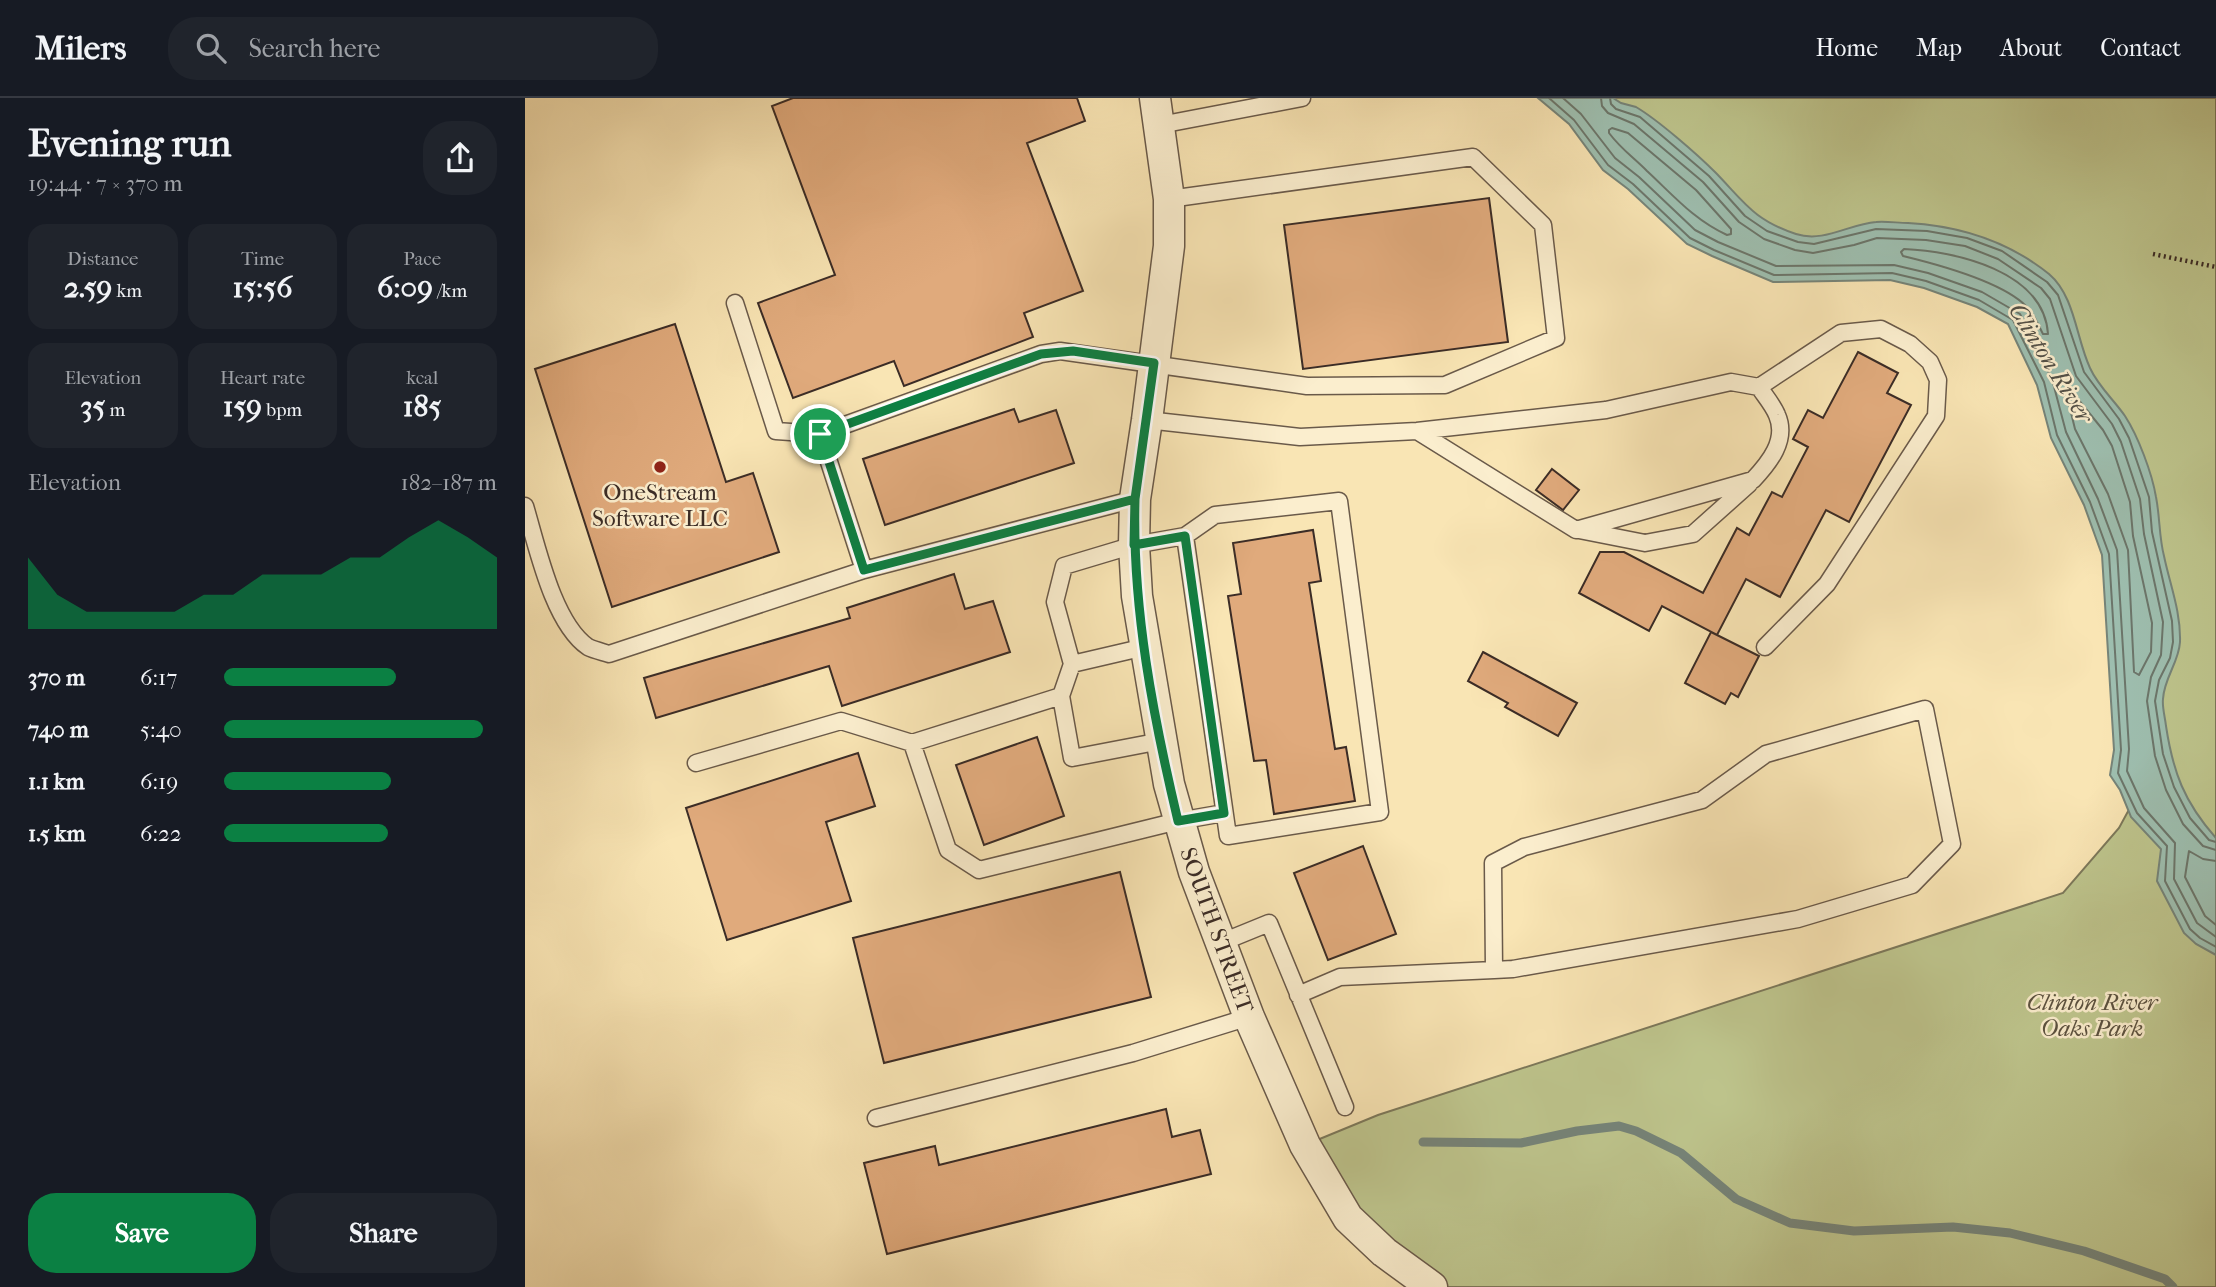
<!DOCTYPE html>
<html lang="en">
<head>
<meta charset="utf-8">
<style>
	:root { --surface:#171b24; --page:#20242c; --text:#f1f3f6; --muted:#9ea1a6; --line:#363941; --accent:#0b8043 }
	body { margin:0; font-family:"IM FELL French Canon",serif; background:var(--page); color:var(--text); height:100vh; display:flex; flex-direction:column; font-size:26px; white-space:nowrap }
	* { box-sizing:border-box; margin:0 }
	p { font-size:23px; color:var(--muted) }
	.icon { flex:none; width:38px; height:38px; fill:none; stroke:currentColor; stroke-width:2; stroke-linecap:round; stroke-linejoin:round }
	.map { position:relative; flex:1; overflow:hidden }
	.drawer { display:flex; flex-direction:column; background:var(--surface); width:525px }
	.drawer>* { flex:none }
	.pin { position:absolute; display:grid; place-items:center; width:60px; height:60px; color:#fff; margin:-30px; border:4px solid #fff; border-radius:50%; box-shadow:0 2px 7px #0007 }
	.round { display:grid; place-items:center; flex:none; width:74px; height:74px; border-radius:28px; background:var(--page) }
	.head { display:flex; align-items:center; justify-content:space-between; height:119px; padding:0 28px }
	h1 { font-size:38px; font-weight:800; line-height:52px }
	.figures { display:grid; grid-template-columns:repeat(3,1fr); gap:10px; height:119px; padding:7px 28px }
	.figures div { display:grid; align-content:center; border-radius:18px; background:var(--page); text-align:center }
	.figures b { font-size:30px; font-weight:800 }
	.figures small { font-size:19px; font-weight:400 }
	.figures p { font-size:19px }
	.chart { height:196px; padding:14px 28px }
	.chart p { display:flex; justify-content:space-between }
	.chart svg { width:100%; height:126px; margin-top:7px; fill:var(--accent); opacity:.7 }
	.cta { display:flex; gap:14px; margin-top:auto; padding:14px 28px }
	.cta a { flex:1; height:80px; border-radius:28px; background:var(--accent); color:#fff; font-size:28px; font-weight:800; line-height:80px; text-align:center }
	.cta a+a { background:var(--page); color:var(--text) }
	ul { padding:0 28px; list-style:none; font-size:23px }
	li { display:grid; grid-template-columns:112px 84px 1fr; align-items:center; height:52px }
	li i { height:18px; border-radius:9px; background:var(--accent) }
	header { display:flex; align-items:center; gap:42px; box-sizing:border-box; height:98px; padding:0 35px; background:var(--surface); border-bottom:2px solid var(--line) }
	header strong { font-size:33px }
	nav { display:flex; gap:38px; margin-inline-start:auto; font-size:24px }
	.search { width:490px; height:63px; background:var(--page); display:flex; align-items:center; gap:18px; box-sizing:border-box; padding:0 24px; border-radius:28px; color:var(--muted); font-size:26px }
	main { display:flex; flex:1; min-height:0 }
	.map>svg:first-child { display:block }
</style>
</head>
<body>
<header>
<strong>Milers</strong>
<div class="search"><svg class="icon" aria-label="search" viewBox="0 0 24 24"><circle cx="10" cy="10" r="6"/><path d="M15 15l6 6"/></svg>Search here</div>
<nav><a>Home</a><a>Map</a><a>About</a><a>Contact</a></nav>
</header>
<main>
<section class="drawer">
<div class="head"><div><h1>Evening run</h1><p>19:44 · 7 × 370 m</p></div><a class="round"><svg class="icon" aria-label="share" viewBox="0 0 24 24"><path d="M12 15V3M7 8l5-5 5 5M5 13v7h14v-7"/></svg></a></div>
<div class="figures">
<div><p>Distance</p><b>2.59<small> km</small></b></div>
<div><p>Time</p><b>15:56</b></div>
<div><p>Pace</p><b>6:09<small> /km</small></b></div>
</div>
<div class="figures">
<div><p>Elevation</p><b>35<small> m</small></b></div>
<div><p>Heart rate</p><b>159<small> bpm</small></b></div>
<div><p>kcal</p><b>185</b></div>
</div>
<div class="chart"><p><span>Elevation</span>182–187 m</p>
<svg viewBox="0 0 160 44" preserveAspectRatio="none"><path d="M0 44V19L10 32L20 38L30 38L40 38L50 38L60 32L70 32L80 25L90 25L100 25L110 19L120 19L130 12L140 6L150 12L160 19V44z"/></svg>
</div>
<ul>
<li><b>370 m</b>6:17<i style="width:63%"></i></li>
<li><b>740 m</b>5:40<i style="width:95%"></i></li>
<li><b>1.1 km</b>6:19<i style="width:61%"></i></li>
<li><b>1.5 km</b>6:22<i style="width:60%"></i></li>
</ul>
<div class="cta"><a>Save</a><a>Share</a></div>
</section>
<div class="map">
<svg width="1691" height="1189" viewBox="0 0 1691 1189">
	<rect width="100%" height="100%" fill="#f9e5b4"/>
	<filter id="stains"><feTurbulence type="fractalNoise" baseFrequency=".00286" numOctaves="4"/><feColorMatrix values="0 0 0 0 .2 0 0 0 0 .09 0 0 0 0 .02 0 0 0 .5 -.17"/></filter>
	<radialGradient id="worn" r=".72"><stop offset=".6" stop-color="#630" stop-opacity="0"/><stop offset="1" stop-color="#630" stop-opacity=".3"/></radialGradient>
	<path fill="#bec58d" stroke="#7c785a" stroke-width="2" d="M1038,0H1691V1189H908L859,1154L780,1047L853,1017L1538,795L1594,730L1620,682L1567,367L1475,208L1328,163L1257,165Z"/>
	<path fill="#9ebfb0" stroke="#768479" stroke-width="2" d="M1013,0H1088L1096,5L1111,9C1133,22 1172,56 1191,75C1220,105 1229,122 1271,136C1299,145 1324,126 1351,124C1361,123 1373,125 1383,125C1436,128 1483,143 1524,176C1550,198 1551,240 1565,270C1573,288 1589,302 1600,318C1613,338 1627,375 1631,399C1635,419 1634,439 1639,458C1645,487 1656,514 1655,544C1654,564 1639,580 1638,601C1637,609 1640,619 1641,628C1648,674 1659,704 1691,740V857L1671,846L1659,835L1632,783L1636,751L1606,719L1595,692L1585,677L1589,652L1577,457L1559,407L1526,340L1512,287L1483,226L1452,209L1399,190L1365,182L1248,184L1187,158L1162,146L1103,91L1078,72L1044,26Z"/>
	<g fill="none" stroke-linecap="round" stroke-linejoin="round">
		<path stroke="#6c766b" stroke-width="2" d="M1024,0L1049,22L1083,67L1108,86L1165,140L1189,152L1249,177L1367,175L1401,183L1454,202L1488,222L1519,284L1532,337L1565,404L1584,456L1596,652L1593,675L1612,715L1642,748L1640,783L1665,831L1675,840L1691,849
			M1038,0L1056,16L1090,60L1114,79L1170,132L1193,144L1251,168L1369,167L1403,175L1457,194L1495,216L1527,281L1541,334L1573,401L1592,452L1604,651L1602,673L1619,710L1650,745L1649,781L1672,825L1691,839
			M1076,0L1077,8L1083,15L1109,26L1178,84L1214,124L1239,141L1270,152L1288,155L1329,147L1352,140L1401,142L1440,148L1473,161L1516,190L1525,201L1551,278L1587,326L1596,344L1615,401L1619,436L1638,524L1636,557L1626,579L1622,603L1630,658L1641,692L1658,726L1678,748L1691,752
			M1085,0L1086,6L1091,11L1115,19L1184,78L1220,118L1242,133L1273,144L1289,146L1351,131L1402,133L1442,140L1477,153L1522,184L1533,197L1559,274L1594,321L1604,340L1624,399L1627,434L1647,523L1648,544L1645,560L1634,582L1630,603L1638,656L1649,689L1665,720L1684,742L1691,744
			M1087,30L1103,35L1171,92L1206,131V136L1202,137C1169,122 1148,97 1122,73C1108,59 1096,51 1084,35V32Z
			M1379,151C1430,153 1519,173 1523,236H1518C1513,227 1509,215 1501,208C1477,184 1411,166 1378,158L1376,154Z
			M1544,290L1578,332L1587,348L1605,404L1608,438L1627,525L1626,554L1614,577L1609,574L1603,452L1583,396L1550,331L1541,294Z
			M1691,763L1678,761L1664,753L1660,779L1680,818L1691,827"/>
		<path stroke="#768479" stroke-width="9" d="M898,1044L996,1045L1052,1033L1094,1028L1111,1033L1156,1055L1211,1101L1265,1125L1329,1133L1428,1129L1485,1135L1559,1153L1640,1181L1648,1189"/>
	</g>
	<path fill="#e0aa7c" stroke="#3b2c26" stroke-width="2" d="M268,0H552L560,23L502,45L558,193L499,215L508,239L379,288L369,263L268,300L233,205L310,177L247,8Z
		M964,100L983,244L778,271L759,127Z
		M150,226L201,384L228,375L254,454L87,509L10,271Z
		M1333,254L1373,275L1362,295L1386,307L1324,424L1301,412L1255,499L1221,481L1192,537L1137,508L1124,533L1054,495L1075,454H1099L1178,495L1212,430L1224,437L1247,394L1257,399L1283,349L1268,341L1283,312L1298,320Z
		M489,311L494,324L531,312L549,365L360,427L338,361Z
		M1027,371L1054,392L1038,412L1011,392Z
		M788,432L796,483L784,485L810,651L821,649L830,703L749,716L741,662L729,663L703,498L716,496L708,445Z
		M429,476L440,511L468,503L485,554L317,608L304,568L131,620L119,580L325,520L322,510Z
		M1186,534L1234,558L1213,599L1206,595L1200,606L1160,585Z
		M958,554L1052,605L1033,638L980,609L983,605L943,583Z
		M512,639L539,718L459,747L431,667Z
		M333,655L350,708L301,724L326,803L202,842L161,710Z
		M838,748L871,836L803,862L769,775Z
		M595,774L626,899L359,965L328,840Z
		M641,1011L647,1039L675,1032L686,1076L362,1156L339,1065L410,1048L414,1067Z"/>
	<g fill="none" stroke-linecap="round" stroke-linejoin="round">
		<defs>
			<path id="lane" d="M635,27L777,0
				M210,205L251,333L295,336
				M1234,289L1316,235L1356,231L1385,246L1405,264L1413,282L1411,318L1302,486L1240,549
				M622,322L775,339L892,333L1081,312L1206,284L1234,289C1240,298 1248,307 1252,317C1263,342 1244,365 1228,382L1051,432L892,333
				M610,401L339,472L295,336L516,256L535,253L782,288L920,287L1031,240L1018,127L948,59L644,101
				M0,408C12,448 28,525 63,549C69,552 78,554 84,556L339,472
				M1054,432L1120,445L1168,436L1224,386
				M547,566L620,549
				M536,598L547,660L636,643
				M387,645L423,752L454,772L653,723L699,715
				M171,665L316,623L387,645L536,598L547,566L530,504L539,468L609,447L660,438L690,417L814,403L855,714L703,738L660,438
				M695,845L744,825L820,1009
				M773,897L815,879L969,872L988,871L1273,821L1387,787L1427,746L1400,611L1241,656L1177,702L999,749L968,765L969,872
				M351,1020L608,955L724,919"/>
			<path id="street" d="M630,0L644,101V148L622,322L610,401L609,447L612,498L644,686L669,774L724,919L780,1047L823,1120L859,1154L907,1189"/>
		</defs>
		<use href="#lane" stroke="#6a5a4a" stroke-width="19"/>
		<use href="#street" stroke="#6a5a4a" stroke-width="33"/>
		<path stroke="#3b2c26" stroke-width="4.5" stroke-dasharray="2 3.5" stroke-linecap="butt" d="M1628,156L1691,169"/>
		<use href="#lane" stroke="#fbeece" stroke-width="16"/>
		<use href="#street" stroke="#fbeece" stroke-width="30"/>
	</g>
	<g fill="none" stroke-linecap="round" stroke-linejoin="round">
		<defs>
			<path id="route" d="M295,336L339,472L610,401C607,510 628,618 653,723L699,715L660,438L609,447L610,401L629,265L548,253L516,256L295,336"/>
		</defs>
		<use href="#route" stroke="#fff" stroke-width="14"/>
		<use href="#route" stroke="#0b8043" stroke-width="9"/>
	</g>
	<circle fill="#8f2418" stroke="#fbeece" stroke-width="2.5" cx="135" cy="369" r="7"/>
	<g text-anchor="middle" stroke-width="5" stroke-linejoin="round" paint-order="stroke">
		<g font-size="23" fill="#3b2c26" stroke="#fbeece">
			<text x="135" y="402">OneStream<tspan x="135" dy="26">Software LLC</tspan></text>
		</g>
		<g font-size="23" fill="#3b2c26" stroke="#fbeece">
			<text transform="translate(692 832) rotate(70)" y="8">SOUTH STREET</text>
		</g>
		<g font-size="23" font-style="italic" fill="#5c5240" stroke="#fbeece">
			<text x="1567" y="912">Clinton River<tspan x="1567" dy="26">Oaks Park</tspan></text>
		</g>
		<g font-size="24" font-style="italic" fill="#545148" stroke="#fbeece">
			<text transform="translate(1526 265) rotate(58)" y="8">Clinton River</text>
		</g>
	</g>
	<rect width="100%" height="100%" filter="url(#stains)"/>
	<rect width="100%" height="100%" fill="url(#worn)"/>
</svg>
<div class="pin" style="left:295px;top:336px;background:#1e9e55"><svg class="icon" aria-label="arrive" viewBox="0 0 24 24"><path d="M6 21V4h12l-3 4 3 4H6"/></svg></div>
</div>
</main>
</body>
</html>
